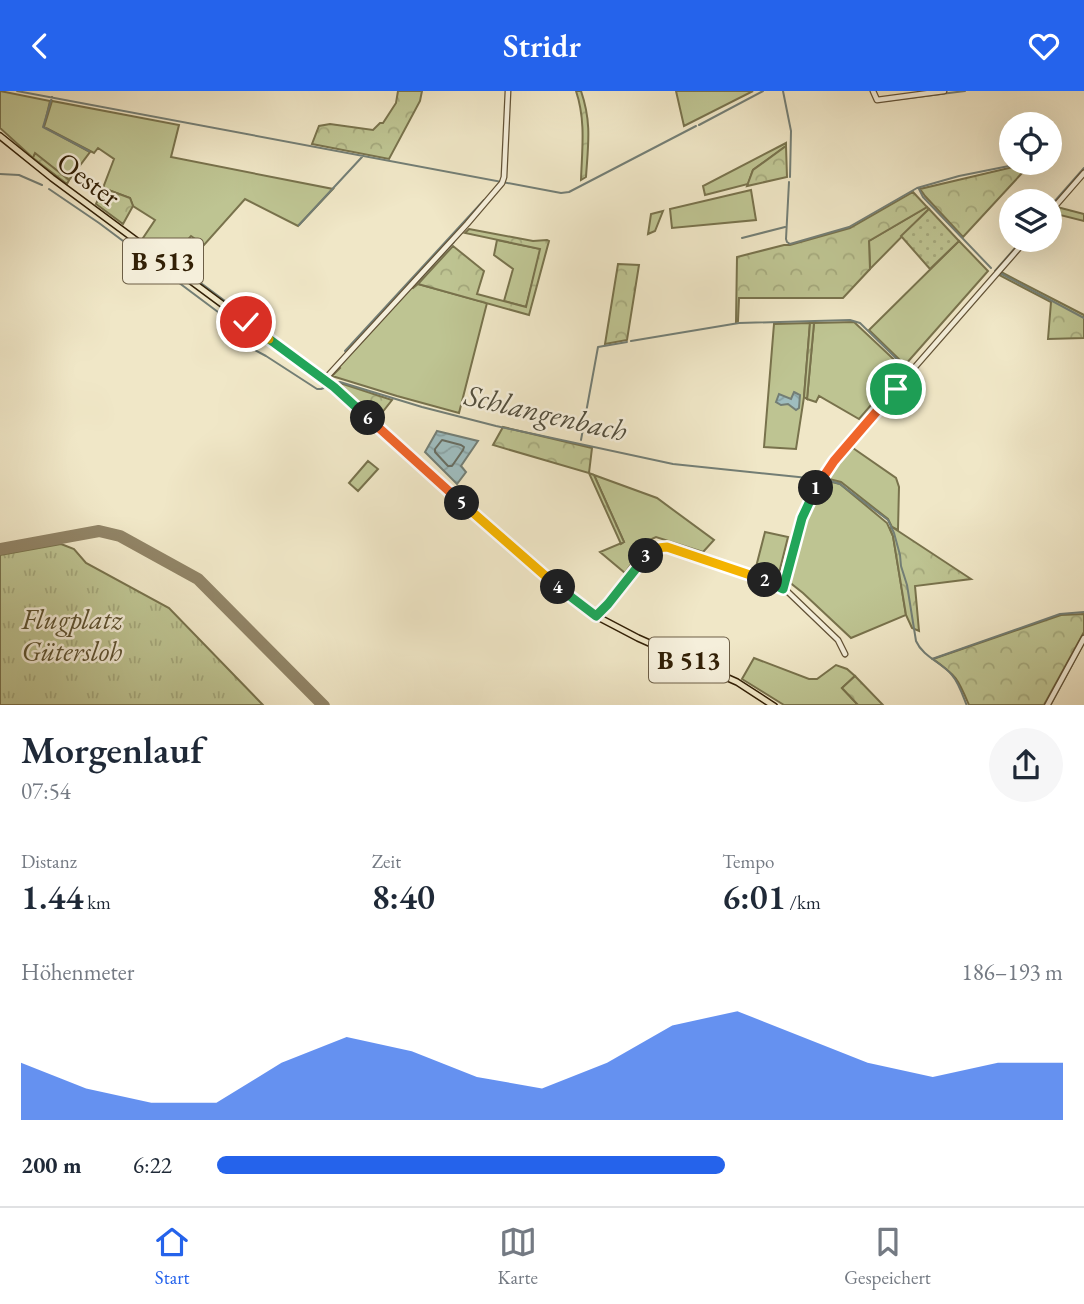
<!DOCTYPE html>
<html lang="de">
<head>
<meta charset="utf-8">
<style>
	:root { --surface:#fff; --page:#f6f6f7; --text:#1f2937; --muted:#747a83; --line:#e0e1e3; --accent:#2563eb }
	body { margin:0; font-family:"EB Garamond",serif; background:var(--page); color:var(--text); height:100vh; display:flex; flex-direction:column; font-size:26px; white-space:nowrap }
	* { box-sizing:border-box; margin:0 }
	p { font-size:23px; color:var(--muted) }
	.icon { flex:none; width:38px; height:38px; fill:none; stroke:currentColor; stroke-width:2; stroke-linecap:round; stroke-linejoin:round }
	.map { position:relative; height:614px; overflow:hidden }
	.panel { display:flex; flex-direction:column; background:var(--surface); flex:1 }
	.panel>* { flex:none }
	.fabs { position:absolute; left:999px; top:21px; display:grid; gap:14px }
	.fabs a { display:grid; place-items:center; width:63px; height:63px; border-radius:50%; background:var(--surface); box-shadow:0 7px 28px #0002; font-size:35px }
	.pin { position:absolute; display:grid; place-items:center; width:60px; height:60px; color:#fff; margin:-30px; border:4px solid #fff; border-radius:50%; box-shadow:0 2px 7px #0007 }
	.km { position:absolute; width:35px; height:35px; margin:-18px; border-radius:50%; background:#222; color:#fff; font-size:19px; line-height:35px; text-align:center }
	.round { display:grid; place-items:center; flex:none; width:74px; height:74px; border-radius:37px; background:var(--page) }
	.summary { display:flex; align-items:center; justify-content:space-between; height:119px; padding:0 21px }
	h1 { font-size:38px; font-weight:600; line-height:52px }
	.metrics { display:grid; grid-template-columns:repeat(3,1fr); gap:10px; height:119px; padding:7px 21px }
	.metrics div { display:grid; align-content:center }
	.metrics b { font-size:35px; font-weight:600 }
	.metrics small { font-size:19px; font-weight:400 }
	.metrics p { font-size:19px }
	.chart { height:196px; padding:14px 21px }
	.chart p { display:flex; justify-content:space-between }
	.chart svg { width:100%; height:126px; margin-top:7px; fill:var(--accent); opacity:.7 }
	ul { padding:0 21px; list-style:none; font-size:23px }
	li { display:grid; grid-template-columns:112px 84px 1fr; align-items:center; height:52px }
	li i { height:18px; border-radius:9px; background:var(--accent) }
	header { display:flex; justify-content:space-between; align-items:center; height:91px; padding:0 21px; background:var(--accent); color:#fff; font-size:32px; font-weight:600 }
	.menu { display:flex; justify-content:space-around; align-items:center; height:98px; border-top:2px solid var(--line); background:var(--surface); font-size:19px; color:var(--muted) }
	.menu a { display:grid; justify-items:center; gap:4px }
	.menu .on { color:var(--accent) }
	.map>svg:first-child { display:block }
</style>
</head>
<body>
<header><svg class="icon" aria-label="back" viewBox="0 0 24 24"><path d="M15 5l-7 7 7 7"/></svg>Stridr<svg class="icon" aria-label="heart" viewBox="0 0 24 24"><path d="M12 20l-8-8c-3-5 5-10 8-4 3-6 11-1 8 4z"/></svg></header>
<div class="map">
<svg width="1084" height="615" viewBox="0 0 1084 615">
	<defs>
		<pattern id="forest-crowns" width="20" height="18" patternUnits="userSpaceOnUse" patternTransform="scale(1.75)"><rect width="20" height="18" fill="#bec492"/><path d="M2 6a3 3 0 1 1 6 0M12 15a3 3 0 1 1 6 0" fill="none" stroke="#a4a87c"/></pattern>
		<pattern id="park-tufts" width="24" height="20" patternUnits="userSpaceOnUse" patternTransform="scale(1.75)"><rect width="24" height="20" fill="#bec492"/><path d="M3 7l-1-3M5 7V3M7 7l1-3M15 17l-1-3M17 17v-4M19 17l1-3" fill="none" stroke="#a4a87c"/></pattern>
		<pattern id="garden-dots" width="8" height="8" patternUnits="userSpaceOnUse" patternTransform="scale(1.75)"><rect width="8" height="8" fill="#bec492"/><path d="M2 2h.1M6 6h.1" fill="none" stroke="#a4a87c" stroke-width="1.8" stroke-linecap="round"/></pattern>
		<pattern id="water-waves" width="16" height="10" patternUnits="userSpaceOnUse" patternTransform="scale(1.75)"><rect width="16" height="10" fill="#9fbdbf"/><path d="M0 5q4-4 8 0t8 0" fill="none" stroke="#89a2a3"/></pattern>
	</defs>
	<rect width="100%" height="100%" fill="#f0e7c7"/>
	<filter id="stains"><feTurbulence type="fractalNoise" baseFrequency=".00286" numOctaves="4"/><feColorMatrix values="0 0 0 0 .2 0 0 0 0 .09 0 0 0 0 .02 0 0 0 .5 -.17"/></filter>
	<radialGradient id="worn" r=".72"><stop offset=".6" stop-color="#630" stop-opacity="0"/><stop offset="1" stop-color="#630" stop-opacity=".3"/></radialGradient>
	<path fill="#bec492" stroke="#78724c" stroke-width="2" d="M0,0L50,10L44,36L52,10L179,34L171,66L333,98L298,135L245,108L204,154L191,145L183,154L175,155L167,165L143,147L155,129L133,115L130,107L103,97L114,68L98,57L94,62L46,37L90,61L69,89L35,63L33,67L0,37Z
		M676,0H753L684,35Z
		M786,52V55L753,79L748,93L705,104L703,95Z
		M751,99L756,129L672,137L670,118Z
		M927,116L929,118L870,178L869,150Z
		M497,149L541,158L526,216L504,210L513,178L494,164Z
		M959,150L988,180L905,274L869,239Z
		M418,193L487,212L459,322L397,305L332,285L340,277L338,275L411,196L413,197Z
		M854,231L903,277L859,328L819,305L816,311L807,308L814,232Z
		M810,232L804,306L796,358L764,356L774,233Z
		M850,355L896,387L899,396L898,439L892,436L888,428L841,391L825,387Z
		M368,370L378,378L358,400L349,392Z
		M594,384L657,407L714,449L703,461L656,446L647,450L625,482L600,461L624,451Z
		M824,389L840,393L887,432L893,445L906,524L851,547L803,502L788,490C797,455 804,419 824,389Z
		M765,441L788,446L778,486L756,476Z
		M754,567L809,588H817L836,574L847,578L855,585L842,597L858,614H784L742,588Z"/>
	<path fill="url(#forest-crowns)" stroke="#78724c" stroke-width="2" d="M398,0H422L420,10L389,68L312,53L319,35L330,33L373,39L380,32H383L396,12Z
		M576,0H581C592,32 588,54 586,86L581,89C582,58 586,30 576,0Z
		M786,55L787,86L747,95L753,79Z
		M35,62L69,89L67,93L33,67Z
		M1013,76L1023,81L963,146L925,105L920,98Z
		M103,97L130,107L133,115L123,133L96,113Z
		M913,101L927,116L869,150L870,178L843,207H739L738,230L736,231L737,166L784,154H790L850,137Z
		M1057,116L1084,123V130L1052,122Z
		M663,120L655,140L648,143L651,123Z
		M469,138L533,150L547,149L549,150L529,224L418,193L453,155L484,180L477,203L526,216L540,158L465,142Z
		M618,173L639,174L627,249L605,253Z
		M1001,181L1084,224V247L1048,248L1051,211L999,184Z
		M810,232H814L807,308L804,306Z
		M340,292L392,309L377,328L338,294Z
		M503,336L592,357L589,382L594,384L624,451L621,453L589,382L493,354Z
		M892,436L971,488L915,495L919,540L912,537L906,524L893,445L890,438Z
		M1084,523V541L1044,614H969C958,588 957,585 933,568L1061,524Z
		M855,585L883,614H858L842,597Z"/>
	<path fill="url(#park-tufts)" stroke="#78724c" stroke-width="2" d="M61,453L74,458L86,472L169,517L263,614H0V464Z"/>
	<path fill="url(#garden-dots)" stroke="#78724c" stroke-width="2" d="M929,118L959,150L930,178L901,145Z"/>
	<path fill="url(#water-waves)" stroke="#737e75" stroke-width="2" d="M794,301L800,304L799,317L796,319L788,313L781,314L776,311L779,303L791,308Z
		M437,340L478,350L461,375L466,381L457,393L425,361Z"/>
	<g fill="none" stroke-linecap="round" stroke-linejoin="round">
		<path stroke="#686e62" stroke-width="2" d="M442,349L461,354L464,356L463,359L452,375H448L435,361V358Z"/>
		<path stroke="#737e75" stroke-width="2" d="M17,0L561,102L569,101L696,35
			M783,0L791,40L790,86
			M52,6L43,36L89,60
			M885,10L965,0
			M699,34L763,0
			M0,83L19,84L42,94
			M789,91L786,148L787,151L790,153L849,136L917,97L959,85L1014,74H1018L1023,78
			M49,98L99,132L218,221L227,244L266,265L317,298H321L329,295
			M919,98L923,106L991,177
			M1054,111L1084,77
			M299,134L362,66
			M457,147L463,140
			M742,147L785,136
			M995,180L1022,149
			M186,181L322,282
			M1000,182L1084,227
			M417,191L454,151
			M631,250L739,232L850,229L860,232L903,274
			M345,260L484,109
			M334,293L340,291L422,316L496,335L673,373L818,388
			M581,349L598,256L627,251
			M824,388L840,393L888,429L894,442L900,464L901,475L907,494L916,550C923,566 941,571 952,584C959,592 963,605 967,615
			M932,568L1060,523L1084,521
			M1050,615L1084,552"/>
		<path stroke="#918466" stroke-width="12" d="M0,458L99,440L120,445L198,488L324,615"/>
		<defs>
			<path id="minor" d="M873,0L877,9L944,0
				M1050,121L1084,82
				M324,289L467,133L502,92L504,86L508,0
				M783,498C790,470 796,440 807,414C817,392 831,373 846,355L1026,149
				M596,525L608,513L650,460L659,456H667L779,495L788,501L838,549L845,563
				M1047,615L1084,547"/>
			<path id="major" d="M0,45L52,87L334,296L544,486L596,525L638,547L737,591L774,615"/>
		</defs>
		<use href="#minor" stroke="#625236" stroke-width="7"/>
		<use href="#major" stroke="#322006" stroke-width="8"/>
		<use href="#minor" stroke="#f5efdb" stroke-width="4.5"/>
		<use href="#major" stroke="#f0e7c7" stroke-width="5"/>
	</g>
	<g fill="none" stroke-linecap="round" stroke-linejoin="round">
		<defs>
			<path id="split-1" d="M816,397L834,370L896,298"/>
			<path id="split-2" d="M765,489L783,498L802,427L816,397"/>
			<path id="split-3" d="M646,465C652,458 658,456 667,456L765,489"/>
			<path id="split-4" d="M558,496L596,525L608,513L646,465"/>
			<path id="split-5" d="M462,412L558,496"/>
			<path id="split-6" d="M368,327L462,412"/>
			<path id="split-7" d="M269,248L334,296L368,327"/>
			<path id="split-8" d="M246,231L269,248"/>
		</defs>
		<use href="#split-1" stroke="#fff" stroke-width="14"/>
		<use href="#split-2" stroke="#fff" stroke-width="14"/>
		<use href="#split-3" stroke="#fff" stroke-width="14"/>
		<use href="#split-4" stroke="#fff" stroke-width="14"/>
		<use href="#split-5" stroke="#fff" stroke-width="14"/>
		<use href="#split-6" stroke="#fff" stroke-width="14"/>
		<use href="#split-7" stroke="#fff" stroke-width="14"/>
		<use href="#split-8" stroke="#fff" stroke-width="14"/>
		<use href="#split-1" stroke="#f0652b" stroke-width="9"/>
		<use href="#split-2" stroke="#22a559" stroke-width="9"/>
		<use href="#split-3" stroke="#f5b400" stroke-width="9"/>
		<use href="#split-4" stroke="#22a559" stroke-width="9"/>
		<use href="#split-5" stroke="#f5b400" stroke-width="9"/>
		<use href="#split-6" stroke="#f0652b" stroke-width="9"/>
		<use href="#split-7" stroke="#22a559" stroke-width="9"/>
		<use href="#split-8" stroke="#f5b400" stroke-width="9"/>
	</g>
	<g text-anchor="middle" stroke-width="5" stroke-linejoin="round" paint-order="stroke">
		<g fill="#f5efdb" stroke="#6c5e46" stroke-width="2">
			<rect x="123" y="147.5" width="80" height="45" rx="5"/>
			<rect x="649" y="546.5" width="80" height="45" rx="5"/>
		</g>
		<g font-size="26" font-weight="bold" fill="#322006">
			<text x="163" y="179">B 513</text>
			<text x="689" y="578">B 513</text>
		</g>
		<g font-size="28" fill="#322006" stroke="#f5efdb">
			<text transform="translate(89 88) rotate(37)" y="10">Oester</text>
		</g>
		<g font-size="28" font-style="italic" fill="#5c5130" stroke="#f5efdb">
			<text x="72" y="538">Flugplatz<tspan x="72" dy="32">Gütersloh</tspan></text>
		</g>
		<g font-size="30" font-style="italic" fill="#534f3e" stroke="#f5efdb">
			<text transform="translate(546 322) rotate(13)" y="10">Schlangenbach</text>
		</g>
	</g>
	<rect width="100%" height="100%" filter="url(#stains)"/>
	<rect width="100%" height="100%" fill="url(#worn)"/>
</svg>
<div class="fabs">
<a><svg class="icon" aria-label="locate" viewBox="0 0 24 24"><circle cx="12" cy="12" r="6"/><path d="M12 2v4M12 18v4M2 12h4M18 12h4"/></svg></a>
<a><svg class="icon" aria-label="layers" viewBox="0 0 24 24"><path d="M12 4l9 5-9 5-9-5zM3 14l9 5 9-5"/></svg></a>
</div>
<div class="pin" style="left:896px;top:298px;background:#1e9e55"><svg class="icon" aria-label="arrive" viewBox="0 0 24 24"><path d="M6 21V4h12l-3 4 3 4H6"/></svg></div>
<div class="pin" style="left:246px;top:231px;background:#d93025"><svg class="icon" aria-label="check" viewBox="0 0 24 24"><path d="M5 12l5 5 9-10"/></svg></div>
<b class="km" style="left:816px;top:397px">1</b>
<b class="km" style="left:765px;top:489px">2</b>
<b class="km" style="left:646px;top:465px">3</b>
<b class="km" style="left:558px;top:496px">4</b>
<b class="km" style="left:462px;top:412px">5</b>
<b class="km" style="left:368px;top:327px">6</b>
</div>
<section class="panel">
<div class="summary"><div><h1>Morgenlauf</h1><p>07:54</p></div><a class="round"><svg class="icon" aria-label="share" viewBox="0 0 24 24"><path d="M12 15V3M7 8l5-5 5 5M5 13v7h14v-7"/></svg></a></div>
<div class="metrics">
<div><p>Distanz</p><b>1.44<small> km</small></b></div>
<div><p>Zeit</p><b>8:40</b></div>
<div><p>Tempo</p><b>6:01<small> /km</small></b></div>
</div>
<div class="chart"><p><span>Höhenmeter</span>186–193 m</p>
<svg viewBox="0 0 160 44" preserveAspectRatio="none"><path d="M0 44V24L10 33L20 38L30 38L40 24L50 15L60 20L70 29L80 33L90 24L100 11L110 6L120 15L130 24L140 29L150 24L160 24V44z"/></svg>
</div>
<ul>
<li><b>200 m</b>6:22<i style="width:60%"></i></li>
</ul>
</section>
<nav class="menu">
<a class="on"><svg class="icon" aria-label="home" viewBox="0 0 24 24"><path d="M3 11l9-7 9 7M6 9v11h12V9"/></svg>Start</a>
<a><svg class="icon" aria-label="map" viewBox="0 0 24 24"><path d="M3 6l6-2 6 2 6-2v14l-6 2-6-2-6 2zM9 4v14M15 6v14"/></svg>Karte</a>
<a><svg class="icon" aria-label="saved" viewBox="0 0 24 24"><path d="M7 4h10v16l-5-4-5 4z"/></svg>Gespeichert</a>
</nav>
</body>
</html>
